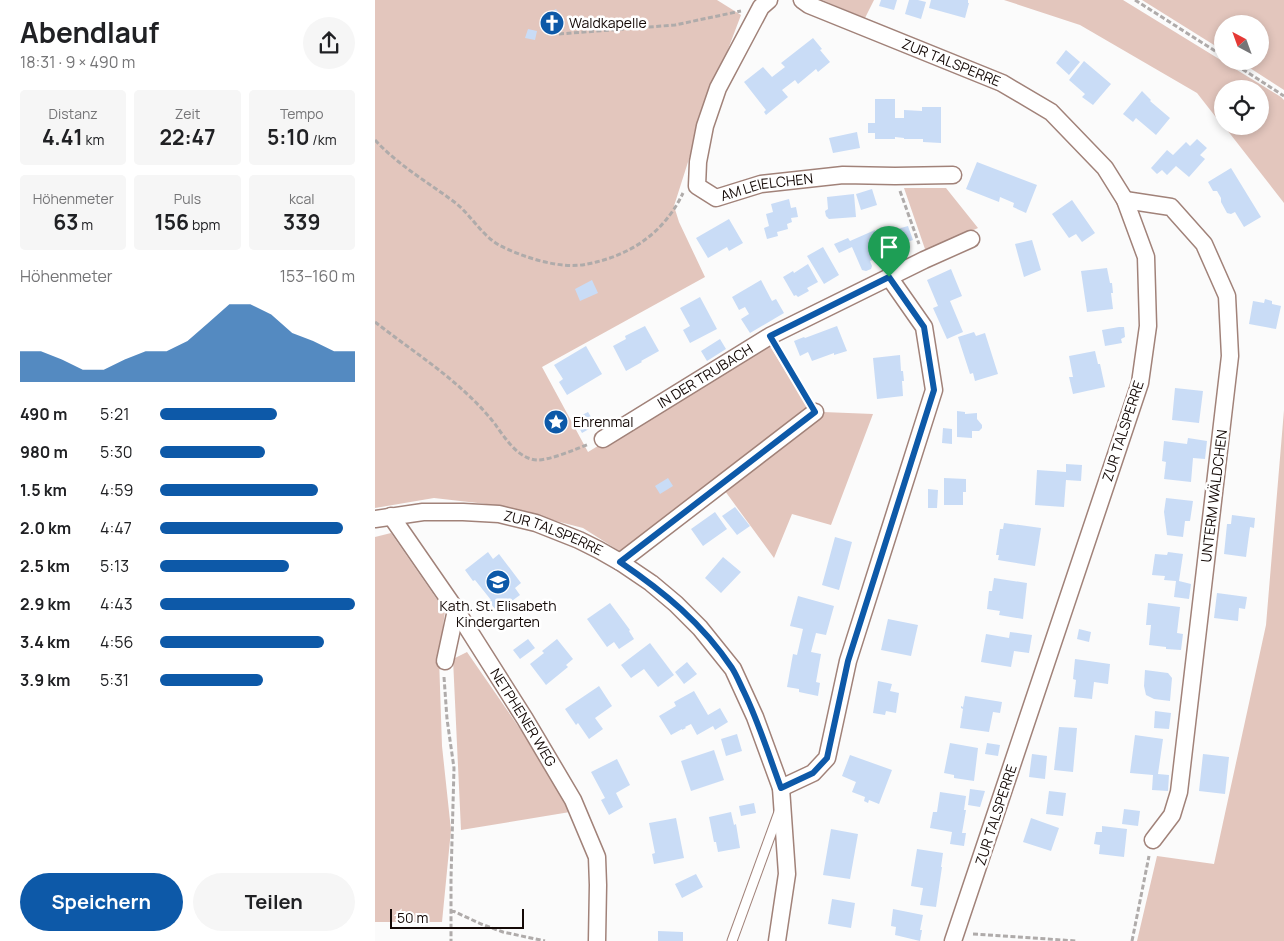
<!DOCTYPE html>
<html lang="de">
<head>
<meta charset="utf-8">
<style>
	:root { --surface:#fff; --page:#f6f6f6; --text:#202124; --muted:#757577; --accent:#0d59a8 }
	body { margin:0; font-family:Manrope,sans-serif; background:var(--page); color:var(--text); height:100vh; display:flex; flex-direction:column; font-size:19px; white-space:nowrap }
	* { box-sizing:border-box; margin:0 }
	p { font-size:16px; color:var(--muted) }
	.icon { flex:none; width:28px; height:28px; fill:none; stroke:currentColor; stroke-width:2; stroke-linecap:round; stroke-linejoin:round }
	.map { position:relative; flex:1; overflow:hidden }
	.drawer { display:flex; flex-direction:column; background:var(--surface); width:375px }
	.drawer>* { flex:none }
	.needle { width:32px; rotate:319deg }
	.fabs { position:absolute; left:839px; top:15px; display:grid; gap:10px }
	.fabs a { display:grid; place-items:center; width:55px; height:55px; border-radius:50%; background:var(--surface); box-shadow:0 2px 8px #0003; font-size:25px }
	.scale { position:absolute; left:15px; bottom:12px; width:134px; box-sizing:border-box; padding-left:5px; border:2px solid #140906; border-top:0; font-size:14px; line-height:18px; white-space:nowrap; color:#140906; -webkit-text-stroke:4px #fff; paint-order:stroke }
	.pin { position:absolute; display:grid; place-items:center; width:42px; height:42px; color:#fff; margin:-51px -21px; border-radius:50% 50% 50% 0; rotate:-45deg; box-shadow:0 0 5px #0007 }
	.pin .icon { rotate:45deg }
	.round { display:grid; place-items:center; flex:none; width:52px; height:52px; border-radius:26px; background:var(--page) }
	.summary { display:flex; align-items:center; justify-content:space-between; height:85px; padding:0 20px }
	h1 { font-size:28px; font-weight:700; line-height:38px }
	.metrics { display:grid; grid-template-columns:repeat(3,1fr); gap:8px; height:85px; padding:5px 20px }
	.metrics div { display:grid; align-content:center; border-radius:5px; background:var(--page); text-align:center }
	.metrics b { font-size:21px; font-weight:700 }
	.metrics small { font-size:14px; font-weight:400 }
	.metrics p { font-size:14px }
	.chart { height:140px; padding:10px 20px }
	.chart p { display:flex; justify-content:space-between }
	.chart svg { width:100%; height:90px; margin-top:5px; fill:var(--accent); opacity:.7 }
	.action { display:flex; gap:10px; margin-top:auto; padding:10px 20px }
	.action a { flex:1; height:58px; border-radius:30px; background:var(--accent); color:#fff; font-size:20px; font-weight:700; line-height:58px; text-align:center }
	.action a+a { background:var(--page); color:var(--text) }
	ul { padding:0 20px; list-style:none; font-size:16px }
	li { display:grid; grid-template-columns:80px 60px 1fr; align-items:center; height:38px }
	li i { height:12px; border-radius:6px; background:var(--accent) }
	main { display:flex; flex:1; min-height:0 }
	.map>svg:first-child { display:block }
</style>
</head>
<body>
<main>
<section class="drawer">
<div class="summary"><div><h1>Abendlauf</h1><p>18:31 · 9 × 490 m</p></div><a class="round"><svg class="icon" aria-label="share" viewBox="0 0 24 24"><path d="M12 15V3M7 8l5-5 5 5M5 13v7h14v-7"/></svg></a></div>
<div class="metrics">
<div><p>Distanz</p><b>4.41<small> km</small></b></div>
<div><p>Zeit</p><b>22:47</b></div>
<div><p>Tempo</p><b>5:10<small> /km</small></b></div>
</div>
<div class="metrics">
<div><p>Höhenmeter</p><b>63<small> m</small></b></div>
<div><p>Puls</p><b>156<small> bpm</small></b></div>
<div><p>kcal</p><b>339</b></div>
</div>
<div class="chart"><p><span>Höhenmeter</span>153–160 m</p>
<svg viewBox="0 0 160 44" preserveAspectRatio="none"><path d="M0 44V29L10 29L20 33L30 38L40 38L50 33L60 29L70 29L80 24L90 15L100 6L110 6L120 11L130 20L140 24L150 29L160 29V44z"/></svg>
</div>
<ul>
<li><b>490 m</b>5:21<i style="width:60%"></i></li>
<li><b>980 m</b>5:30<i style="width:54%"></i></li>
<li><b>1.5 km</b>4:59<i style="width:81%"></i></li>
<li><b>2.0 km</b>4:47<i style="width:94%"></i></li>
<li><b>2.5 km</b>5:13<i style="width:66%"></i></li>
<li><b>2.9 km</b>4:43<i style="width:100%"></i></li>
<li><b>3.4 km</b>4:56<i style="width:84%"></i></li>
<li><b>3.9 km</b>5:31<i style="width:53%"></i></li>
</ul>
<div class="action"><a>Speichern</a><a>Teilen</a></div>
</section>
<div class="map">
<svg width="909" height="941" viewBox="0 0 909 941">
	<rect width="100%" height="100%" fill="#fbfbfb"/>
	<path fill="#e3c6bd" d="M0,0H342L366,15L327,118L299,206L304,222L330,277L167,367L213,452L393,343L433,408L249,554L208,528L120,505L59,498L0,508Z
		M447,0H499L490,18Z
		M629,0H748L906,97L909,100V203L849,126H885V89H848L847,125L822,93L705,25Z
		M767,0H909V90L864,61H885V24H848L847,50Z
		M529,188H571L603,228L551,252Z
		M909,410V941H762L782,856L839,864L891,625Z
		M448,412L498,414L456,525L417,514L399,558L350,491Z
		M16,533L70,611L64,658L67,746L76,830L67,922H0V537Z
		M92,652L152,739L195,812L86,830L78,659Z"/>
	<path fill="#c9dcf6" d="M506,0H522L519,10L504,6Z
		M534,0H543L551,2L546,19L530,14Z
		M556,0H593V3H594L590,18L554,8Z
		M181,9L185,15L188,16L184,34L167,30L171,12L174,13Z
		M153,29L162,31L160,40L150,38Z
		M438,38L447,49L445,50L455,62L443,72L441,69L423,84L420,80L407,90L413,97L391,115L389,112L391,110L369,82L388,67L397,77L410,67L406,63Z
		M691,50L705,62L694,75L681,63Z
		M709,61L736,84L718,105L707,97L710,94L694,80Z
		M767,91L776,100L775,101L795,118L781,135L761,118L758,122L748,114Z
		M500,99H520V118H529V110L547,111V107H566V143L548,142V139H529V138L520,137V139H500V133H493V123H500Z
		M482,132L485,148L458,153L454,138Z
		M822,139L832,148L825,155L830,159L814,177L801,166L792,175L787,170L782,174L776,168L792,150L798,155L811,142L815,146Z
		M602,162L662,185L651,213L638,207L639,203L625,197L624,202L591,189Z
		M856,168L886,217L869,227L860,212L856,214L852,213L846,202V198L842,191H838L833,182Z
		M497,189L502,205L486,210L481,194Z
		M479,194L481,217L454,219L451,216L450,211L453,209L452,197Z
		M414,199L416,208L421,207L423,217L416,218L417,222L412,224L413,229L402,232L403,236L392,239L389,228L394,226L391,214L398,212L396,204Z
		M697,200L720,233L707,242L701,234L694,238L677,214Z
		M354,219L368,243L354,251L352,247L333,258L321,238Z
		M533,226L538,240L520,246L515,231Z
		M500,230L510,255L495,261L497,266L496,269L491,271L487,270L477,247L464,253L459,244L473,238L475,241Z
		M657,240L666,270L649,277L640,244Z
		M448,247L464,275L449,284L432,256Z
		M433,264L443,282L432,288L434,291L423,297L421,295L419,296L408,277L418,271L419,273Z
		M732,268L735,283H737L738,293H736L738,309L712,312L706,271Z
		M576,269L587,296L575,301L588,332L572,339L558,308L563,306L552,280Z
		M217,280L223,293L205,301L200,289Z
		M386,280L397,301L401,299L409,313L375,333L366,319L374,314L370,307L364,310L357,297Z
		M325,297L342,329L315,343L308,330L315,326L305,308Z
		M890,299L897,301V304L906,306L901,329L874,324L878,301L889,303Z
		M270,326L284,351L266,361L267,362L251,371L238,346L251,339L250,336Z
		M462,326L472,351L459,355V353L437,361L433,352L425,356L419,341L429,337L430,338Z
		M744,327H749L750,337L746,339L747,343L730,346L727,330Z
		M599,332L601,336L610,333L623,374L600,381L598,373L595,374L583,337Z
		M345,339L351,349L332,361L326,351Z
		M211,346L227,374L192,395L184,382L188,379L179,365Z
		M720,351L723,364H725L730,387L698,394L694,377H698L694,356Z
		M525,355L526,371H528L529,381H527L528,396L502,399L498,358Z
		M800,388L828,391L824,423L797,420Z
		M582,411L590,412V414L602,413V419L607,425V428L604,431H597V438L582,437Z
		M213,412L221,425L207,433L199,419Z
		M568,428L577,429V444L567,443Z
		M813,438L832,441L830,459L818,458L816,482L789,479L791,462L787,461L789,441L812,444Z
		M691,464L707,465L706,481L691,480L689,507L660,505L662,470L691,472Z
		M293,478L298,486L285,494L280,486Z
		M569,478L591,479V492H588V505H569Z
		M553,489L563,490L562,508H553Z
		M791,498L818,501L815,521H810L808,537L792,535L789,512Z
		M360,507L375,526L362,535L347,516Z
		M340,512L352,529L328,546L316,529Z
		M857,515L880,518L879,528L875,527L871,557L849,554L852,524H856Z
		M629,523L666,528L660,566L623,560L624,555H621L625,529H628Z
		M460,537L477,542L464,590L447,585Z
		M113,552L118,559L124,554L146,583L140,588L145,595L122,612L114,601L116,600L100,580L98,581L90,570Z
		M793,552L808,554L804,581L816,584L814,599L799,597L801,581L789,580L790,576L777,575L780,554L792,555Z
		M348,557L366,572L346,593L330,578Z
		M619,578L652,583L648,619L624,615L625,611L612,609L614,591H617Z
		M842,593L872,597L870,609L864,608L863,621L839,618Z
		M423,596L459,606L451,635L441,633L436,652L446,654L441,682L445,683L443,696L424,692V689L412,687L418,654L422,655L428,629L415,626Z
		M235,603L255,630L254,631L259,639L244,649L239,642L232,647L212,619Z
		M773,603L805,607L802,633L808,634L806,650L791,649V647L774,645L776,625H771Z
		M513,619L543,625L536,656L506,650Z
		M704,629L716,632L714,642L702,639Z
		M635,632L657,635L654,653L639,651L636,667L606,662L611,634L634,638Z
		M153,639L160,648L145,659L138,650Z
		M182,639L198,659L191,665L193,667L171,685L155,664L169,653L167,651Z
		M275,643L299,675L283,687L269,669L256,678L246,665Z
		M700,659L735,664L733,684L719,682L717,699L699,697L701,680L698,679Z
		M312,662L322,674L309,684L300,672Z
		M770,670L793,673L797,678L795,701L779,699L771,695L769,686Z
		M503,681L517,684L515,691L524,693L521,713L511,711L510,715L498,713Z
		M224,686L237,706L220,718L228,729L214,739L203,723L201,725L190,709Z
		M319,691L333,715L345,708L353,722L340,730L338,726L322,735L316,724L310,727L311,728L307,730V729L296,735L284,716L301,706L299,702Z
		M590,696L627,702L625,713L618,712L614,732L585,728L588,709L586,708V706L588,707Z
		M780,711L796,713L794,729L779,728Z
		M684,727L702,728L698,772L679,770Z
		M362,734L367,751L351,756L346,739Z
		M760,735L788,739L783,774L794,775L793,791L777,790L778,775L755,773Z
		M575,743L603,748L599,781L579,778V775L569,773Z
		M612,743L625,745L623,756L610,754Z
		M339,750L349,780L316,791L306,761Z
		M657,754L672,756L670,779L654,777Z
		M828,754L854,757L850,794L824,791Z
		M475,755L517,770L504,804L494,800L493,803L489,801L490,797L477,792L481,782L467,776Z
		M242,759L255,785L241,793L248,807L234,815L226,800L230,798L216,772Z
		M595,789L610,791L605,807L593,805Z
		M674,791L691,793L688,816L671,814Z
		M565,792L591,796L589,810H591L587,833H591L589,846L575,844L577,832L555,828L558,812H562Z
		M379,803L381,813L366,816L364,806Z
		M749,809L765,811L763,826L747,824Z
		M356,812L359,825L361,824L365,848L343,852L341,842H339L334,817Z
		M301,818L309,858L279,864L277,854L280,853L274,823Z
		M656,818L684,828L676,851L648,842Z
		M727,826L752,829L749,857L724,854L725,845L719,844L721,832H727Z
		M456,829L483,834L475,879L448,875Z
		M542,849L568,853L566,867H567L561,907L545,905L548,888L536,886Z
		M321,874L328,887L307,898L300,884Z
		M457,899L480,903L476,928L453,924Z
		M518,909L548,915L545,930H547L545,941L520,935L521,927L516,926Z
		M283,931L308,932V941H283Z"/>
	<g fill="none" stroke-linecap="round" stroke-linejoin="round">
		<defs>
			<path id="service" d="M357,941L404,812"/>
			<g id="minor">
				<path id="s1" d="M394,0L386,7L343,88L330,126L323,162L322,186L341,198L386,184L468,175L520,176L578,175"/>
				<path id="s2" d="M427,0L434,5L627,83L676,112L730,168L750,200L771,257L773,326L765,383L578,941"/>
				<path d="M750,200L796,207L829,244L852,296L855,356L804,792L797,815L778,840"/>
				<path id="s3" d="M228,439L395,336L549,260L596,239"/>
				<path id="s4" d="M16,516L81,610L150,719L198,800L222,857L223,885L222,941"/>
				<path id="s5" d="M0,519L48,512H88L124,514L161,523L204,540L224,550L245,562L276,583L301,604L325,628L358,669L380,717L406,788L412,874L402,941"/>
				<path d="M245,562L440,412"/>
				<path d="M70,661L81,610"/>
				<path d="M406,788L438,773L452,758L473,661L559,390L549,327L514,277"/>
			</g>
		</defs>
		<use href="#service" stroke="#a18279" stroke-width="11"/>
		<use href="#minor" stroke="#a18279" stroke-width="19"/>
		<path stroke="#afabaa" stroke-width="3" stroke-dasharray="5 2.5" stroke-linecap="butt" d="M760,0L848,56
			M184,34L300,25L366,11
			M855,61L909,96
			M0,140C23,165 51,181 78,201C95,213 105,234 124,245C147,257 186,270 212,264C255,256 289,233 308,193
			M525,191L544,244
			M0,322C41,354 87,382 120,424C130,438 143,459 162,460C176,460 201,449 214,444
			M403,350L432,398
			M69,677L72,719L79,768L76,878V941
			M76,910L106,924L128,932L170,941
			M598,934L702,941
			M757,941L774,856"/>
		<use href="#service" stroke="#fff" stroke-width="9"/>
		<use href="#minor" stroke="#fff" stroke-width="16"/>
	</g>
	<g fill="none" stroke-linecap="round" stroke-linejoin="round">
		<defs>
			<path id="route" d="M514,277L549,327L559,390L473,661L452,758L438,773L406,788C394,756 384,723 369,692C365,684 362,676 357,668C327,623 289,592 245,562L440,412L395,336Z"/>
		</defs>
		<use href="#route" stroke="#fff" stroke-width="10"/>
		<use href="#route" stroke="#0d59a8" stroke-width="6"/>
	</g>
	<defs>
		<symbol id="church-disc" viewBox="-11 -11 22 22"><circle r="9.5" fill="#0d59a8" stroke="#fff"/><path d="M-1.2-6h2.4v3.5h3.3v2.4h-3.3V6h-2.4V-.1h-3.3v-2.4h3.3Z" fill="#fff"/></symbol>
		<symbol id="sight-disc" viewBox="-11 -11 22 22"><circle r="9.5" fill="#0d59a8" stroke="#fff"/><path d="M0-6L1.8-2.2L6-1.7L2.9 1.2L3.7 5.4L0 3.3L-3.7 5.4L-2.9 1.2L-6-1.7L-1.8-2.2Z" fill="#fff"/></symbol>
		<symbol id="school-disc" viewBox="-11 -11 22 22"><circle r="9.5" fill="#0d59a8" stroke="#fff"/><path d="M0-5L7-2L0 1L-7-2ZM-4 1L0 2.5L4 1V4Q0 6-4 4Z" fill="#fff"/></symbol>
	</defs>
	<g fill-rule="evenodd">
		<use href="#church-disc" x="163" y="9" width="28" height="28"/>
		<use href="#sight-disc" x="167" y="408" width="28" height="28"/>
		<use href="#school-disc" x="109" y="568" width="28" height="28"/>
	</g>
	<g text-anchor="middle" stroke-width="5" stroke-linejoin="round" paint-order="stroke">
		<g font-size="14" fill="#140906" stroke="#fff" text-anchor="start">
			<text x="194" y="28">Waldkapelle</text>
			<text x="198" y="427">Ehrenmal</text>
			<text x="123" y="611" text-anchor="middle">Kath. St. Elisabeth<tspan x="123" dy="16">Kindergarten</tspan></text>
		</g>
		<g font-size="14" fill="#140906" stroke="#fff">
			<text dy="5" stroke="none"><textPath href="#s2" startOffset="162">ZUR TALSPERRE</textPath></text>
			<text dy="5" stroke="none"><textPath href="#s1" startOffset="278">AM LEIELCHEN</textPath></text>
			<text dy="5" stroke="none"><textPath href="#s3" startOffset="120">IN DER TRUBACH</textPath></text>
			<text transform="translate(748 431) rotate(-72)" y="5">ZUR TALSPERRE</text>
			<text transform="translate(839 496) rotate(-83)" y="5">UNTERM WÄLDCHEN</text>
			<text dy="5" stroke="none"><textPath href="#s5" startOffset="182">ZUR TALSPERRE</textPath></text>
			<text dy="5" stroke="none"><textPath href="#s4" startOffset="241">NETPHENER WEG</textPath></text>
			<text transform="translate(621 815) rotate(-72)" y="5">ZUR TALSPERRE</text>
		</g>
	</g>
</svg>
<div class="fabs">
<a><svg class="needle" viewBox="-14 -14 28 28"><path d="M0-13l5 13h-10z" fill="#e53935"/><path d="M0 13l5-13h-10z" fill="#757577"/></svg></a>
<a><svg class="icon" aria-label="locate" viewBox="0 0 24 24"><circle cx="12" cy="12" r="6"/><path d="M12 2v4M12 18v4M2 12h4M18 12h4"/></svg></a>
</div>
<div class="scale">50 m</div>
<div class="pin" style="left:514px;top:277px;background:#1e9e55"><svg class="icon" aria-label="arrive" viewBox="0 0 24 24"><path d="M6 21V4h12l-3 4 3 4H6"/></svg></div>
</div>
</main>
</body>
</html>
